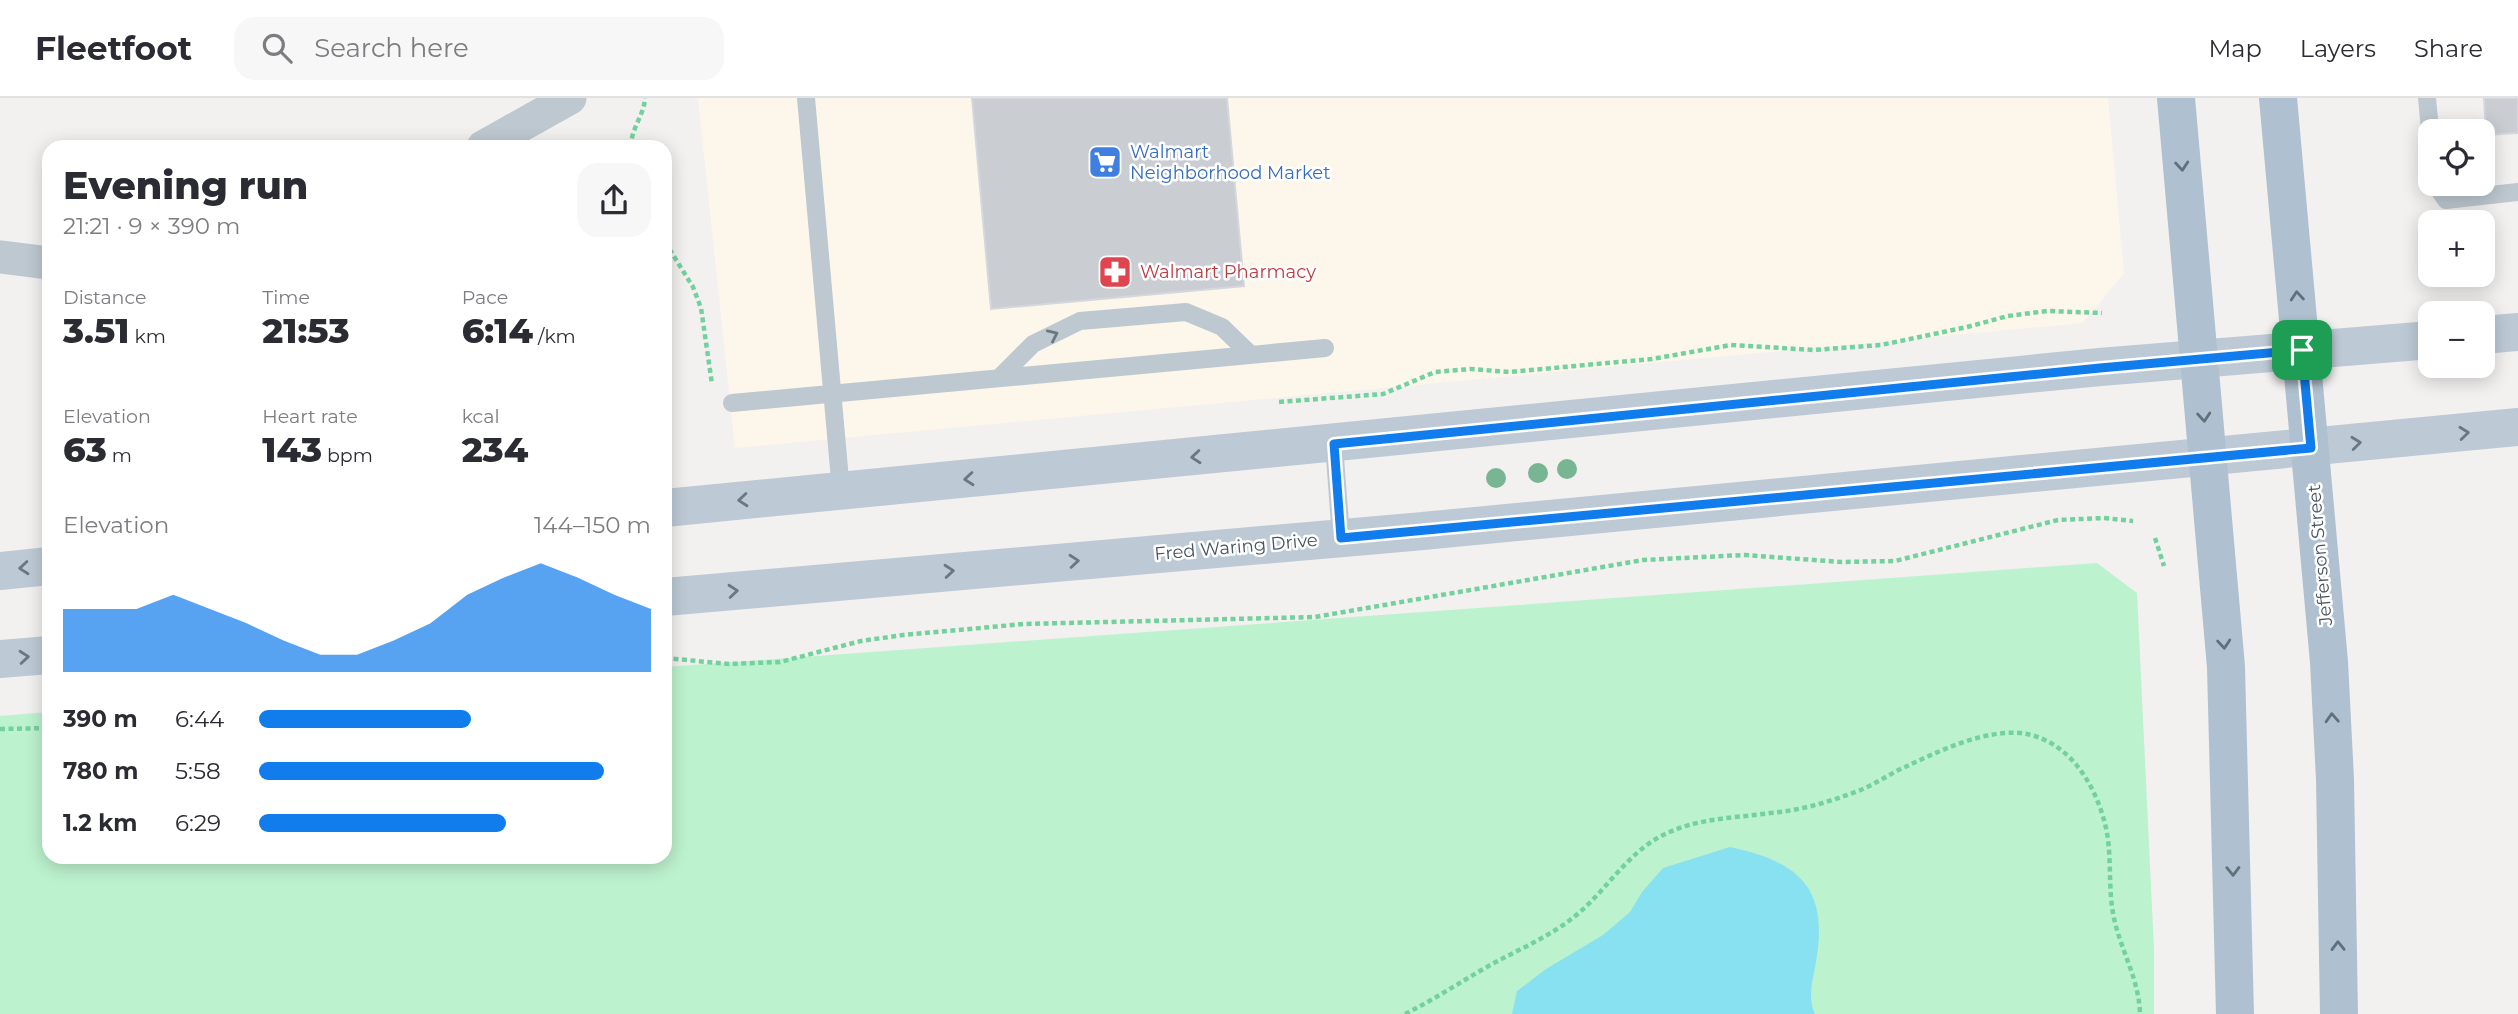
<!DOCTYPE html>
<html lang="en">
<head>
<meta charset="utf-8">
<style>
	:root { --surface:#fff; --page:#f7f7f7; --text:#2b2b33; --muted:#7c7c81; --line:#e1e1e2; --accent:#117dec }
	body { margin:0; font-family:Montserrat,sans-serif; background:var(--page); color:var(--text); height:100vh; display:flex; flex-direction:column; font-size:26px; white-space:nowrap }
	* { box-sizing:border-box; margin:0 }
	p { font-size:23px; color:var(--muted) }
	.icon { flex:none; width:38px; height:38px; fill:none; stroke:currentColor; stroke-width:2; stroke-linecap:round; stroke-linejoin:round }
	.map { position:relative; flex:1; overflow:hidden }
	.details { position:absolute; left:42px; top:42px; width:630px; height:724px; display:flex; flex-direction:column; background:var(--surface); border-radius:21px; box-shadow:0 4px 18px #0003 }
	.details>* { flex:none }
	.tools { position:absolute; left:2418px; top:21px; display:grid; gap:14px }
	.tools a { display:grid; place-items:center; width:77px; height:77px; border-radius:14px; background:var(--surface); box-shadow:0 4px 18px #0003; font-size:35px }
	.pin { position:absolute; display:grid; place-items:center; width:60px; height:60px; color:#fff; margin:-30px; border-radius:14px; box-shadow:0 4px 10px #0006 }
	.round { display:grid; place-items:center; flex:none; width:74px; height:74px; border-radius:21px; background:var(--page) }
	.head { display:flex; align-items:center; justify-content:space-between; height:119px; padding:0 21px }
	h1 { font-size:38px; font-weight:800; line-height:52px }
	.stats { display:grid; grid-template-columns:repeat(3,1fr); gap:10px; height:119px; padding:7px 21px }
	.stats div { display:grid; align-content:center }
	.stats b { font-size:35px; font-weight:800 }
	.stats small { font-size:19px; font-weight:400 }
	.stats p { font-size:19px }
	.chart { height:196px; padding:14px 21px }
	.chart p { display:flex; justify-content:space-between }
	.chart svg { width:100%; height:126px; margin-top:7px; fill:var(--accent); opacity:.7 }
	ul { padding:0 21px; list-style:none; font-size:23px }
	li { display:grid; grid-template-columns:112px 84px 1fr; align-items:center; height:52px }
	li i { height:18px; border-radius:9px; background:var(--accent) }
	header { display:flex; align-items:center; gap:42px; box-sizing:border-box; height:98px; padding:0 35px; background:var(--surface); border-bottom:2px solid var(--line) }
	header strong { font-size:33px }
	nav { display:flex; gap:38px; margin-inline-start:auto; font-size:24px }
	.search { width:490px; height:63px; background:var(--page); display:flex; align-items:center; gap:18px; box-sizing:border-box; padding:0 24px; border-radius:21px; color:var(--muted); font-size:26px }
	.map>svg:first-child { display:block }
</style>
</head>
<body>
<header>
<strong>Fleetfoot</strong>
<div class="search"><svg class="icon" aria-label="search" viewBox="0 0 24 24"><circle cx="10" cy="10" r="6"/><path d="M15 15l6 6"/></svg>Search here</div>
<nav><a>Map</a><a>Layers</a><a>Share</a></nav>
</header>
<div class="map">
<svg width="2518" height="916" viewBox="0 0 2518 916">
	<rect width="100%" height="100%" fill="#f3f0f0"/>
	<path fill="#fdf6ea" d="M698,0H2108L2124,175L2083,225L735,350Z"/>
	<path fill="#bdf2ce" d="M2097,465L2137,495L2154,851V916H0V618L49,614V760H665V569Z"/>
	<path fill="#88e1f0" d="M1730,749C1799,764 1829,789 1816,864C1813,882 1807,899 1815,916H1512L1517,893L1546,871L1603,837L1630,814L1642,794L1663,770Z"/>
	<path fill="#caced3" stroke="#d4d7dc" stroke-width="2" d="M972,0H1227L1244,188L991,211Z
		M2484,0H2518V35L2486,37Z"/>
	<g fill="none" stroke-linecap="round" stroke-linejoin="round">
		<path stroke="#73d19e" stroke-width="4.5" stroke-dasharray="5 3.5" stroke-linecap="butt" d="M631,49C631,30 644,18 645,0
			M665,144L693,189L701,210L712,286
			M1279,304L1383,296L1435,274L1471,271L1509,274L1652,261L1731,247L1814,252L1881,247L1967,229L2008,218L2047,213L2102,215
			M2155,440L2164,468
			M665,560L729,566L780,564L861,543L903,537L1024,526L1315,519L1643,462L1744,457L1842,464L1895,463L2058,422L2104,420L2133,423
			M0,631L49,630
			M1405,916C1435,901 1462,883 1492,866C1518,852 1546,840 1570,822C1604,797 1625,756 1663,737C1697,720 1734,720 1771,715C1802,712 1829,704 1858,693C1874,687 1889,676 1905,669C1935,655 1970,638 2004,635C2061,630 2095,681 2106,730C2112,758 2108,787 2113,815C2119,850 2139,879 2140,916"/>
		<path stroke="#bdc8d0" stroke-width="18" d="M806,0L841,393
			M2427,0L2431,42
			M2435,86L2446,102L2518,94
			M1000,279L1033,246L1080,223L1186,214L1222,229L1251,257
			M732,305L1325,250
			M1334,346L1341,440"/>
		<path stroke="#bdc8d0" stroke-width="33" d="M483,49L570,0
			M0,159L49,165"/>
		<path stroke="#bdcad5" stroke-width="38" d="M2483,237L2518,234
			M665,410L2100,269L2431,242
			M0,473L49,468
			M665,499L1412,434L2518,329
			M0,561L49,557"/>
		<path stroke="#afc1d0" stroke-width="38" d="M2176,0L2226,569L2235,916
			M2278,0L2329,564L2335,681L2339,916"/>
	</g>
	<g fill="#78b592">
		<circle cx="1567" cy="371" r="10"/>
		<circle cx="1538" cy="375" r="10"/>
		<circle cx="1496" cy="380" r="10"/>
	</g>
	<defs><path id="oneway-chevron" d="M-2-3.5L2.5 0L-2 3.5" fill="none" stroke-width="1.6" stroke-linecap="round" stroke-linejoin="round" transform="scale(1.75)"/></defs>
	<g stroke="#61707b">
		<use href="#oneway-chevron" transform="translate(2182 68) rotate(85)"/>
		<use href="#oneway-chevron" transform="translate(2297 198) rotate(-95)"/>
		<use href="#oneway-chevron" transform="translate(2204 319) rotate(85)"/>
		<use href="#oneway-chevron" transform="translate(2224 546) rotate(85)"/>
		<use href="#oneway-chevron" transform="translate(2332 620) rotate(-93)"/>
		<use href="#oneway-chevron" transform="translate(2233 773) rotate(89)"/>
		<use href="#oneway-chevron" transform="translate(2338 848) rotate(-91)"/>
	</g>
	<use stroke="#6a7881" href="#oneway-chevron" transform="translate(1053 237) rotate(-25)"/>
	<g stroke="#6a7882">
		<use href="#oneway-chevron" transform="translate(2464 335) rotate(-6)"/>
		<use href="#oneway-chevron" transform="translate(2356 345) rotate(-6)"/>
		<use href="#oneway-chevron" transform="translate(1196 359) rotate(175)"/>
		<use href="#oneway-chevron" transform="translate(969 381) rotate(175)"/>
		<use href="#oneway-chevron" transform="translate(743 402) rotate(175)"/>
		<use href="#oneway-chevron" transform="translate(1074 463) rotate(-5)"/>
		<use href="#oneway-chevron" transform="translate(24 470) rotate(175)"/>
		<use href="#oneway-chevron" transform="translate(949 473) rotate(-5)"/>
		<use href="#oneway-chevron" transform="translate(733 493) rotate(-5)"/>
		<use href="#oneway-chevron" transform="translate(24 559) rotate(-5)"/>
	</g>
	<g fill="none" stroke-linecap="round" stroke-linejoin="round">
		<defs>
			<path id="route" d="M2302,252L2311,350L1341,440L1334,346L2100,270Z"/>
		</defs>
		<use href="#route" stroke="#fff" stroke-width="14"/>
		<use href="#route" stroke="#117dec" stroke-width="9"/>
	</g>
	<defs>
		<symbol id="supermarket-square" viewBox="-11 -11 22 22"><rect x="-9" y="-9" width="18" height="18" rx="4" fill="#3f7fe0" stroke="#fff"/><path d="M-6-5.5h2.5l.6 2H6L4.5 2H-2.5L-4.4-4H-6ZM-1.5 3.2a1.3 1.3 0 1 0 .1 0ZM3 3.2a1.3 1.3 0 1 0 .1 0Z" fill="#fff"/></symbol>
		<symbol id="pharmacy-square" viewBox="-11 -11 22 22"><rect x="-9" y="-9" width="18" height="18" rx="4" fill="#e0444e" stroke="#fff"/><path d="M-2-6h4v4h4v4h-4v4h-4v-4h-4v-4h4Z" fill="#fff"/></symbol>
	</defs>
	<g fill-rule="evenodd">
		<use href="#supermarket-square" x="1086" y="45" width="38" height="38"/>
		<use href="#pharmacy-square" x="1096" y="155" width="38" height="38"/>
	</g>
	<g text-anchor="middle" stroke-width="5" stroke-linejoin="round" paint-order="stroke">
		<g font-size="18" fill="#366cbe" stroke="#fff" text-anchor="start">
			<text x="1130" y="60">Walmart<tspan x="1130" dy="21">Neighborhood Market</tspan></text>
		</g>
		<g font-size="18" fill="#be3a42" stroke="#fff" text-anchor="start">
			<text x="1140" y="180">Walmart Pharmacy</text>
		</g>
		<g font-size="18" fill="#47555f" stroke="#fff">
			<text transform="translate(1236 449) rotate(-5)" y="6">Fred Waring Drive</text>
			<text transform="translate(2320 457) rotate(-95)" y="6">Jefferson Street</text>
		</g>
	</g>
</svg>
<div class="tools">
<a><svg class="icon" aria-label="locate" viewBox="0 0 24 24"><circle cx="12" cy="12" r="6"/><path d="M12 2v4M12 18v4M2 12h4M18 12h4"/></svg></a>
<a>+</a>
<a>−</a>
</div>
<div class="pin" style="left:2302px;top:252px;background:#1e9e55"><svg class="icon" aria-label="arrive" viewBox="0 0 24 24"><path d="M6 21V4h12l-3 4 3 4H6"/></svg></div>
<section class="details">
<div class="head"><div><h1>Evening run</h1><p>21:21 · 9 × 390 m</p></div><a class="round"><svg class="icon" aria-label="share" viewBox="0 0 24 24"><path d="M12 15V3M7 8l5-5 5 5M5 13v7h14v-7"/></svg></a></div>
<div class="stats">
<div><p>Distance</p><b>3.51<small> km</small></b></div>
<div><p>Time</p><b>21:53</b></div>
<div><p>Pace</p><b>6:14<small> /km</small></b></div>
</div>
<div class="stats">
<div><p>Elevation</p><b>63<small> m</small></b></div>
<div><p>Heart rate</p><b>143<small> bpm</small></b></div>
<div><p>kcal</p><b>234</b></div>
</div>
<div class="chart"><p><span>Elevation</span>144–150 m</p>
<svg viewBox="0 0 160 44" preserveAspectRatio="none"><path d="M0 44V22L10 22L20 22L30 17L40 22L50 27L60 33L70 38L80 38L90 33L100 27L110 17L120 11L130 6L140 11L150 17L160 22V44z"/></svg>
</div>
<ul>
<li><b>390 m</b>6:44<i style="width:54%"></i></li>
<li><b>780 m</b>5:58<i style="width:88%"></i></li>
<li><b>1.2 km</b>6:29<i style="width:63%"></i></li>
</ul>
</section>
</div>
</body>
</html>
